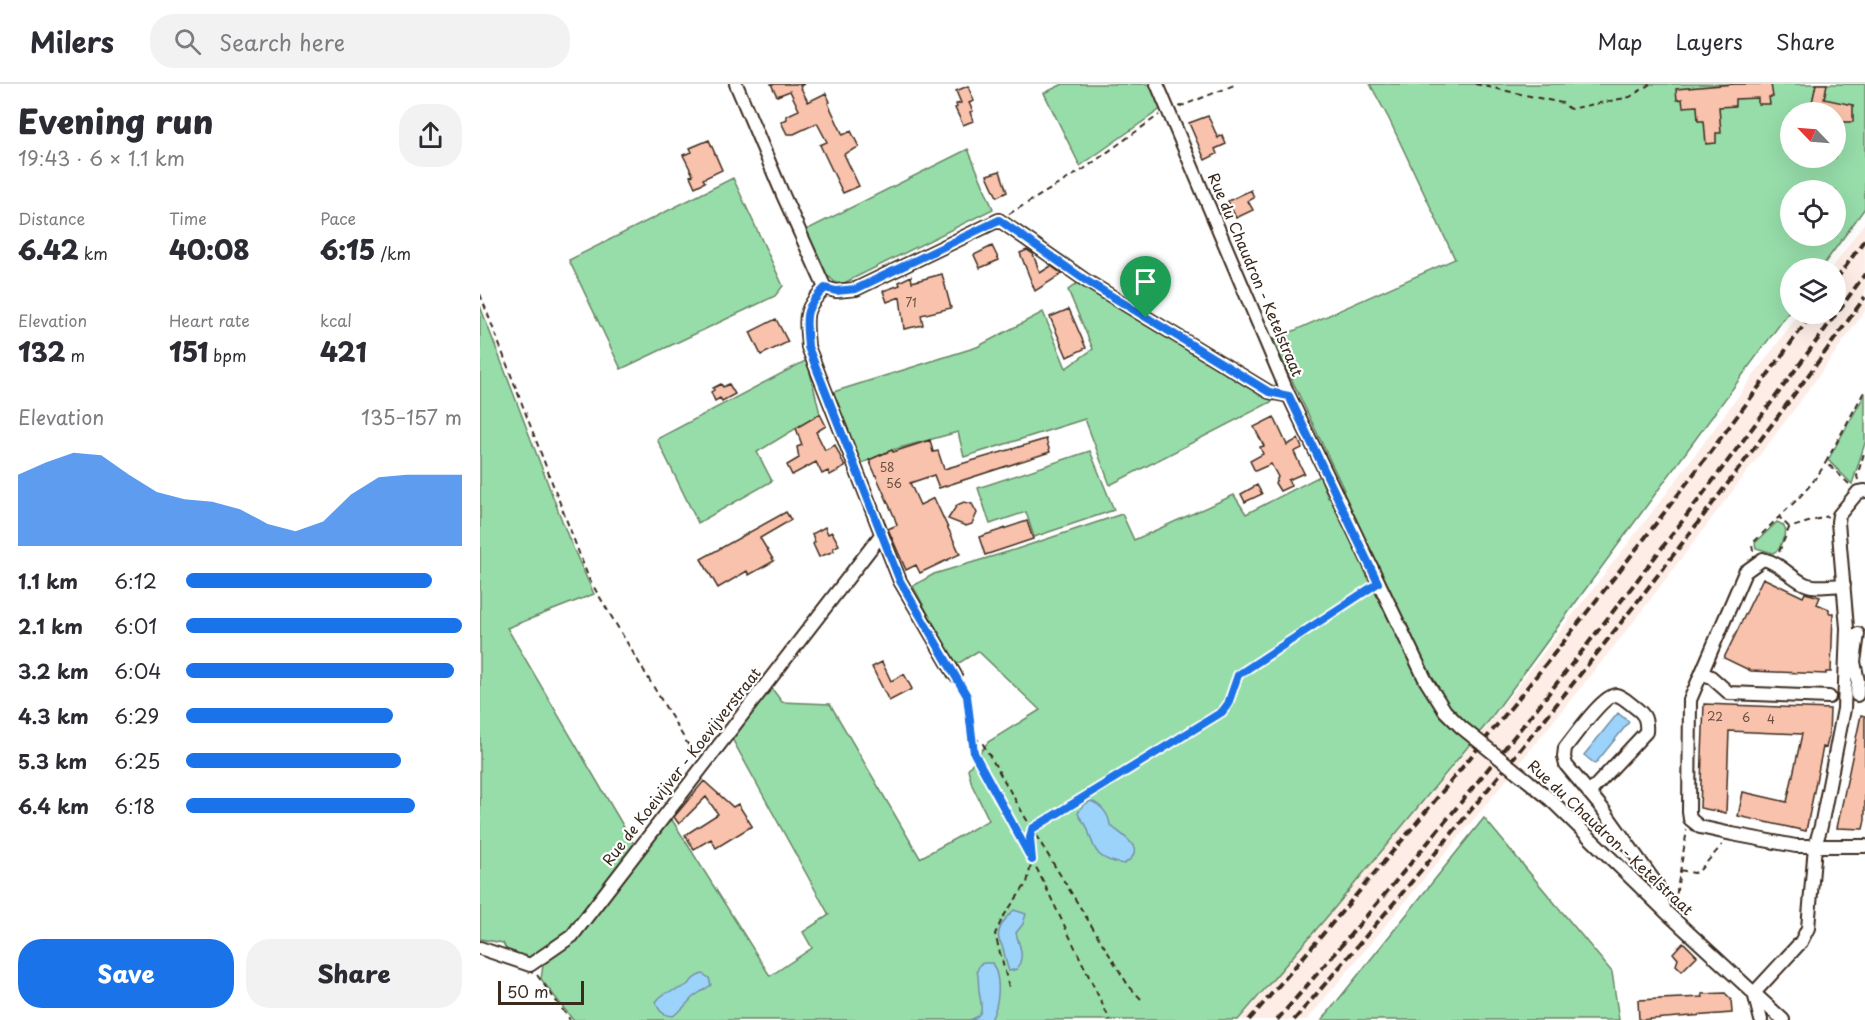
<!DOCTYPE html>
<html lang="en">
<head>
<meta charset="utf-8">
<style>
	:root { --surface:#fff; --page:#f2f2f3; --text:#2b2b33; --muted:#7c7c81; --line:#e1e1e2; --accent:#1a73e8 }
	body { margin:0; font-family:"Playpen Sans",sans-serif; background:var(--page); color:var(--text); height:100vh; display:flex; flex-direction:column; font-size:22px; white-space:nowrap }
	* { box-sizing:border-box; margin:0 }
	p { font-size:20px; color:var(--muted) }
	.icon { flex:none; width:33px; height:33px; fill:none; stroke:currentColor; stroke-width:2; stroke-linecap:round; stroke-linejoin:round }
	.map { position:relative; flex:1; overflow:hidden }
	.panel { display:flex; flex-direction:column; background:var(--surface); width:480px }
	.panel>* { flex:none }
	.needle { width:39px; rotate:295deg }
	.tools { position:absolute; left:1300px; top:18px; display:grid; gap:12px }
	.tools a { display:grid; place-items:center; width:66px; height:66px; border-radius:50%; background:var(--surface); box-shadow:0 6px 24px #0002; font-size:30px }
	.scale { position:absolute; left:18px; bottom:15px; width:86px; box-sizing:border-box; padding-left:6px; border:3px solid #3b2a1e; border-top:0; font-size:16px; line-height:21px; white-space:nowrap; color:#3b2a1e; -webkit-text-stroke:4px #fff; paint-order:stroke }
	.pin { position:absolute; display:grid; place-items:center; width:51px; height:51px; color:#fff; margin:-62px -26px; border-radius:50% 50% 50% 0; rotate:-45deg; box-shadow:0 0 6px #0007 }
	.pin .icon { rotate:45deg }
	.round { display:grid; place-items:center; flex:none; width:63px; height:63px; border-radius:24px; background:var(--page) }
	.overview { display:flex; align-items:center; justify-content:space-between; height:102px; padding:0 18px }
	h1 { font-size:33px; font-weight:800; line-height:45px }
	.metrics { display:grid; grid-template-columns:repeat(3,1fr); gap:9px; height:102px; padding:6px 18px }
	.metrics div { display:grid; align-content:center }
	.metrics b { font-size:26px; font-weight:800 }
	.metrics small { font-size:16px; font-weight:400 }
	.metrics p { font-size:16px }
	.chart { height:168px; padding:12px 18px }
	.chart p { display:flex; justify-content:space-between }
	.chart svg { width:100%; height:108px; margin-top:6px; fill:var(--accent); opacity:.7 }
	.primary-button { display:flex; gap:12px; margin-top:auto; padding:12px 18px }
	.primary-button a { flex:1; height:69px; border-radius:24px; background:var(--accent); color:#fff; font-size:24px; font-weight:800; line-height:69px; text-align:center }
	.primary-button a+a { background:var(--page); color:var(--text) }
	ul { padding:0 18px; list-style:none; font-size:20px }
	li { display:grid; grid-template-columns:96px 72px 1fr; align-items:center; height:45px }
	li i { height:15px; border-radius:8px; background:var(--accent) }
	header { display:flex; align-items:center; gap:36px; box-sizing:border-box; height:84px; padding:0 30px; background:var(--surface); border-bottom:2px solid var(--line) }
	header strong { font-size:28px }
	nav { display:flex; gap:33px; margin-inline-start:auto; font-size:21px }
	.search { width:420px; height:54px; background:var(--page); display:flex; align-items:center; gap:15px; box-sizing:border-box; padding:0 21px; border-radius:24px; color:var(--muted); font-size:22px }
	main { display:flex; flex:1; min-height:0 }
	.map>svg:first-child { display:block }
</style>
</head>
<body>
<header>
<strong>Milers</strong>
<div class="search"><svg class="icon" aria-label="search" viewBox="0 0 24 24"><circle cx="10" cy="10" r="6"/><path d="M15 15l6 6"/></svg>Search here</div>
<nav><a>Map</a><a>Layers</a><a>Share</a></nav>
</header>
<main>
<section class="panel">
<div class="overview"><div><h1>Evening run</h1><p>19:43 · 6 × 1.1 km</p></div><a class="round"><svg class="icon" aria-label="share" viewBox="0 0 24 24"><path d="M12 15V3M7 8l5-5 5 5M5 13v7h14v-7"/></svg></a></div>
<div class="metrics">
<div><p>Distance</p><b>6.42<small> km</small></b></div>
<div><p>Time</p><b>40:08</b></div>
<div><p>Pace</p><b>6:15<small> /km</small></b></div>
</div>
<div class="metrics">
<div><p>Elevation</p><b>132<small> m</small></b></div>
<div><p>Heart rate</p><b>151<small> bpm</small></b></div>
<div><p>kcal</p><b>421</b></div>
</div>
<div class="chart"><p><span>Elevation</span>135–157 m</p>
<svg viewBox="0 0 160 44" preserveAspectRatio="none"><path d="M0 44V15L10 10L20 6L30 7L40 15L50 22L60 25L70 26L80 29L90 35L100 38L110 34L120 23L130 16L140 15L150 15L160 15V44z"/></svg>
</div>
<ul>
<li><b>1.1 km</b>6:12<i style="width:89%"></i></li>
<li><b>2.1 km</b>6:01<i style="width:100%"></i></li>
<li><b>3.2 km</b>6:04<i style="width:97%"></i></li>
<li><b>4.3 km</b>6:29<i style="width:75%"></i></li>
<li><b>5.3 km</b>6:25<i style="width:78%"></i></li>
<li><b>6.4 km</b>6:18<i style="width:83%"></i></li>
</ul>
<div class="primary-button"><a>Save</a><a>Share</a></div>
</section>
<div class="map">
<svg width="1385" height="936" viewBox="0 0 1385 936">
	<rect width="100%" height="100%" fill="#fff"/>
	<filter id="ink" filterUnits="userSpaceOnUse"><feTurbulence type="fractalNoise" baseFrequency=".0167" numOctaves="2"/><feDisplacementMap in="SourceGraphic" scale="12" xChannelSelector="R" yChannelSelector="G"/><feConvolveMatrix kernelMatrix="1 2 1 2 8 2 1 2 1" color-interpolation-filters="sRGB"/></filter>
	<g filter="url(#ink)">
		<path fill="#fdede6" d="M1385,138V227L1316,323L1151,541L1023,700L827,936H760L848,832L1003,647L1186,410L1319,230H1356V184H1352Z"/>
		<path fill="#97ddaa" stroke="#698464" stroke-width="1.5" fill-rule="evenodd" d="M583,0H671L682,24L600,82L564,9Z
			M890,0H1385V124L1341,184H1311V225L1005,642L852,827L758,936H93L61,895L63,881L189,731L290,892L332,864L323,848L349,831L250,651L290,602L302,618L350,620L440,774L509,736L492,701L488,685L508,658L560,626L498,567L476,581L433,502L454,490L534,466L642,430L654,456L754,411L766,430L840,392L848,414L864,406L793,256L975,175L909,35ZM1311,28H1356V74H1311ZM1311,106H1356V152H1311Z
			M488,65L513,125L364,199L357,200L347,191L324,147Z
			M253,94L303,202L295,212L141,285L89,176Z
			M599,198L751,288L793,317L630,401L605,335L484,373L478,348L412,366L380,380L350,309L497,263L563,228L586,284L613,265L588,206Z
			M0,222L89,455L114,510L27,544L155,762L93,844C80,855 61,876 43,873C38,873 33,871 28,869L23,859L0,855Z
			M327,276L340,330L277,368L292,397L218,439L177,355Z
			M1385,310V359L1372,400L1348,376Z
			M610,367L634,426L554,453L546,428L510,440L498,404Z
			M1297,438L1303,441L1306,447L1299,465L1293,469L1276,464L1275,459Z
			M1004,734L1132,888L1139,936H842Z"/>
		<path fill="#9cd3fb" stroke="#758fa3" stroke-width="1.5" d="M1138,629L1149,638L1115,680L1104,671Z
			M611,717C621,721 629,730 630,741C641,751 670,765 644,780C619,776 615,770 608,746C607,740 600,736 598,729L603,721Z
			M534,826L546,830L543,840L536,849C540,864 545,871 537,885L529,887C526,879 525,872 523,864C522,861 520,858 519,855C516,845 527,832 534,826Z
			M504,879H512C522,895 519,920 511,936H490C506,930 501,922 499,907C498,900 499,894 497,887L500,880Z
			M223,890L229,894L231,901L213,913L202,925L193,932C183,931 179,928 176,918C186,904 195,909 207,901C215,895 212,893 223,890Z"/>
		<path fill="#f9c2ac" stroke="#3b2a1e" stroke-width="1.5" d="M291,0H325L320,2L328,18L346,9L350,18L348,19L363,51L371,47L379,63L364,70L379,102L363,109L340,61L347,58L337,39L314,50H307L301,38L307,35L306,32L319,26L310,7L297,12Z
			M1254,0H1291L1293,13H1289L1290,20H1278V14L1255,15V22L1239,23L1241,49H1236V59L1226,60L1224,37H1218L1217,22L1203,23L1202,15L1197,16L1196,5Z
			M1336,0H1347L1344,15L1373,21V38H1356V28H1330Z
			M488,2L494,17L489,19L493,27L490,28L493,37L483,41L475,24L477,23L476,20L481,19L476,7Z
			M728,32L738,54L742,51L746,60L735,65L737,70L725,76L709,39Z
			M229,56L242,86L223,95L225,98L215,103L210,92L213,91L203,71L212,68L210,64Z
			M520,87L527,108L517,113L507,91Z
			M771,106L774,114L768,117L773,126L756,134L748,117Z
			M512,162L519,176L500,184L494,171Z
			M547,166L553,170L560,189L571,182L582,190L555,207L540,169Z
			M462,190L471,224L441,231L443,241L424,245L420,213L407,218L403,207L420,201L419,198L431,192L432,198Z
			M589,225L606,264L587,273L570,233Z
			M296,235L308,258L281,271L270,248Z
			M241,300L243,303L249,300L255,310L242,317L240,314L235,317L231,308L234,306L233,304Z
			M340,330L346,342L336,348L345,366L355,361L365,383L350,391L348,387L342,390L336,378L312,391L307,381L319,374L317,363L322,361L316,344Z
			M794,333L807,361L818,355L822,364L814,368L824,389L808,396L811,402L800,407L795,399L798,393L791,380L775,387L770,377L783,370L780,363L784,362L774,343Z
			M566,355L570,368L459,404L454,391L430,399L440,421L454,414L480,470L440,489L436,481L426,486L408,445L417,441L414,432L389,376L412,366L413,368L450,356L453,368L458,367L464,385Z
			M777,401L782,410L765,418L761,410Z
			M484,418L492,420L497,429L492,440L486,442L468,435L477,421Z
			M306,428L311,436L280,454L294,477L269,491L267,487L238,504L221,475Z
			M547,437L553,455L505,471L499,453Z
			M345,443L348,450L352,448L359,461L353,464L354,467L339,473L333,460L335,458L332,450Z
			M1283,494L1323,513L1325,509L1340,513L1337,520L1349,525V529H1353L1351,588H1346V590L1271,587L1244,574Z
			M402,578L411,597L424,590L432,605L409,617L392,583Z
			M1224,620L1350,625L1349,651L1346,664L1343,663L1326,747L1258,732L1263,708L1307,718L1322,650L1249,647L1246,729L1220,724Z
			M1381,631L1385,632V736L1383,745L1357,744Z
			M224,697L253,723L258,720L272,742L236,764L231,755L214,765L205,751L238,730L226,713L199,740L194,733Z
			M1203,858L1217,872L1202,887L1196,881L1198,875L1193,869Z
			M1245,909L1251,915L1252,929L1159,936L1158,916L1223,913L1222,910Z"/>
		<g fill="none" stroke-linecap="round" stroke-linejoin="round">
			<defs>
				<path id="minor" d="M256,0L303,111L345,204C322,226 326,233 328,263L420,497L475,591
					M677,0L809,312L946,597L965,627L981,643
					M345,204L356,207L376,205L519,136L605,196L789,308L809,312
					M1364,501C1352,501 1336,505 1325,500C1310,493 1300,479 1283,475L1265,488L1210,616L1209,728L1210,735L1220,743L1252,750L1316,762H1385
					M1222,589L1231,593L1249,609L1349,613
					M1377,611L1378,597L1374,578L1378,550
					M1047,696L1071,716L1185,827L1303,936
					M1109,709L1166,648C1167,636 1165,631 1156,624C1150,620 1143,612 1136,611C1123,611 1094,653 1085,664L1084,673L1086,681L1122,724L1177,801L1185,827
					M0,864L50,881L92,852L401,451
					M1281,936L1274,909L1321,858L1328,844L1335,762L1341,742L1364,625L1367,544L1358,438L1359,431L1378,408L1385,407"/>
			</defs>
			<use href="#minor" stroke="#3b2a1e" stroke-width="16"/>
			<path stroke="#3b2a1e" stroke-width="2" stroke-dasharray="6 4.5" stroke-linecap="butt" d="M995,0L1082,19L1090,25L1150,13L1170,0
				M699,23L757,0
				M529,130L604,85L679,31
				M0,210L109,495L216,674
				M1378,396L1377,392L1385,366
				M1369,400L1346,378L1385,306
				M1309,443L1299,433C1318,415 1333,401 1346,378
				M1273,467L1272,460L1299,433
				M1299,468L1309,444L1348,432
				M481,602L487,612L494,669L558,787L630,936
				M494,653L503,660L552,745V776L547,799L523,833L515,850L529,903
				M1200,786L1214,789L1219,787L1242,761
				M1196,820L1197,806L1207,746
				M57,891L90,936
				M661,915L648,901L552,745L742,628L748,620L758,591L888,505"/>
			<use href="#minor" stroke="#fff" stroke-width="12"/>
			<path stroke="#3b2a1e" stroke-width="4" stroke-dasharray="9 4.5" stroke-linecap="butt" d="M1356,196L1385,155
				M769,936C966,709 1156,474 1332,230
				M797,936C1005,698 1200,447 1385,190
				M814,936C1015,704 1206,462 1385,213"/>
			<defs>
				<path id="minor-bridge" d="M981,643L1047,696"/>
			</defs>
			<use href="#minor-bridge" stroke="#3b2a1e" stroke-width="16" stroke-linecap="butt"/>
			<use href="#minor-bridge" stroke="#fff" stroke-width="12"/>
		</g>
	</g>
	<g fill="none" stroke-linecap="round" stroke-linejoin="round" filter="url(#ink)">
		<defs>
			<path id="route" d="M519,136L605,196L789,308L809,312L898,499L758,591L748,620L742,628L552,745L550,754L552,776L494,669L487,612L420,497L328,263C326,233 322,226 345,204L356,207L376,205Z"/>
		</defs>
		<use href="#route" stroke="#fff" stroke-width="12"/>
		<use href="#route" stroke="#1a73e8" stroke-width="8"/>
	</g>
	<g text-anchor="middle" stroke-width="4.5" stroke-linejoin="round" paint-order="stroke">
		<g font-size="12" fill="#6a5042">
			<text x="431" y="223">71</text>
			<text x="407" y="388">58</text>
			<text x="414" y="404">56</text>
			<text x="1235" y="637">22</text>
			<text x="1266" y="638">6</text>
			<text x="1291" y="640">4</text>
		</g>
		<g font-size="15" fill="#3b2a1e" stroke="#fff">
			<text transform="translate(775 191) rotate(67)" y="5">Rue du Chaudron - Ketelstraat</text>
			<text transform="translate(202 683) rotate(-52)" y="5">Rue de Koeivijver - Koevijverstraat</text>
			<text transform="translate(1130 754) rotate(43)" y="5">Rue du Chaudron - Ketelstraat</text>
		</g>
	</g>
</svg>
<div class="tools">
<a><svg class="needle" viewBox="-14 -14 28 28"><path d="M0-13l5 13h-10z" fill="#e53935"/><path d="M0 13l5-13h-10z" fill="#7c7c81"/></svg></a>
<a><svg class="icon" aria-label="locate" viewBox="0 0 24 24"><circle cx="12" cy="12" r="6"/><path d="M12 2v4M12 18v4M2 12h4M18 12h4"/></svg></a>
<a><svg class="icon" aria-label="layers" viewBox="0 0 24 24"><path d="M12 4l9 5-9 5-9-5zM3 14l9 5 9-5"/></svg></a>
</div>
<div class="scale">50 m</div>
<div class="pin" style="left:666px;top:234px;background:#1e9e55"><svg class="icon" aria-label="arrive" viewBox="0 0 24 24"><path d="M6 21V4h12l-3 4 3 4H6"/></svg></div>
</div>
</main>
</body>
</html>
